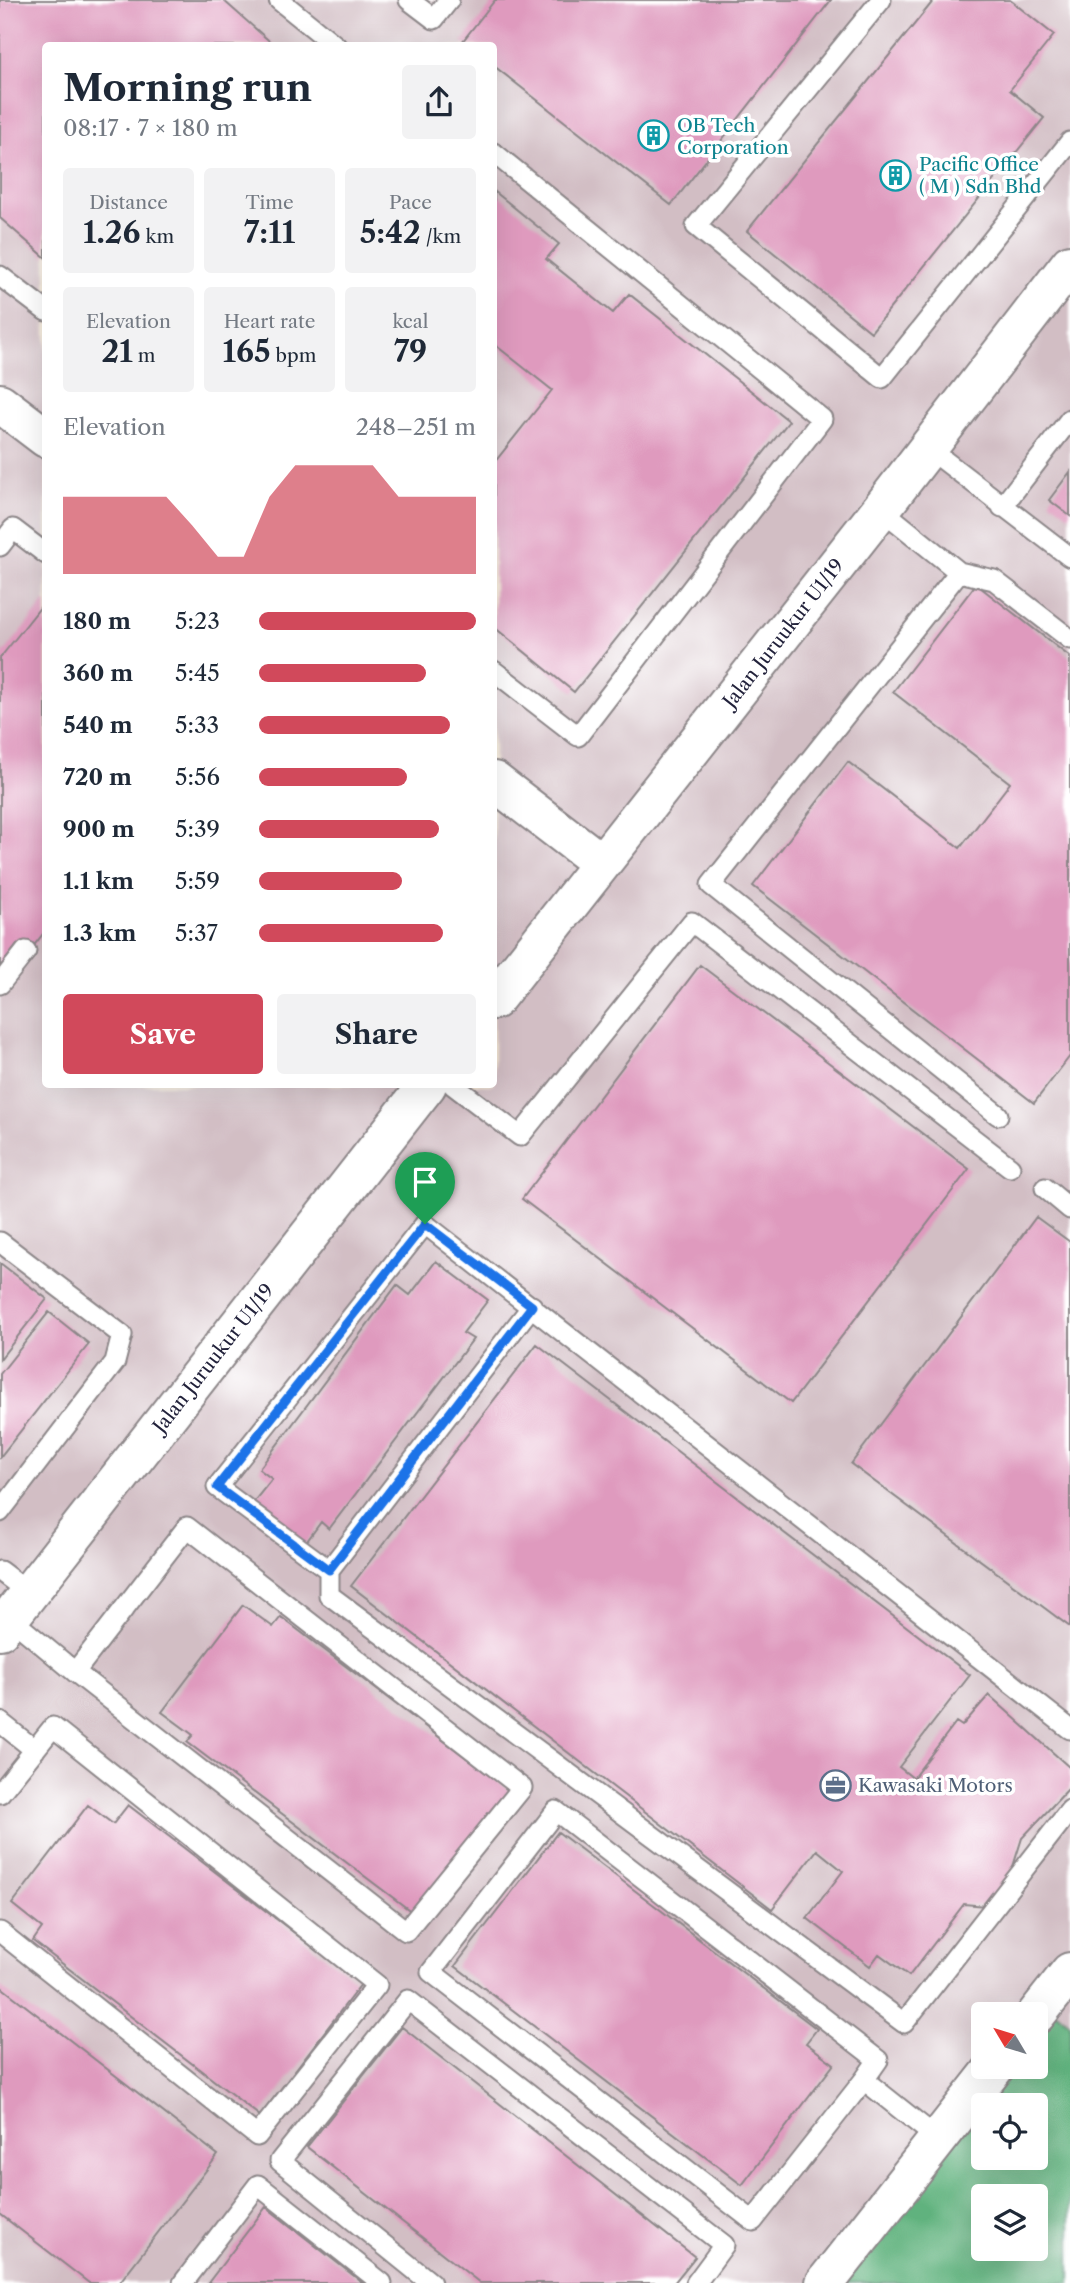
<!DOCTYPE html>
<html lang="en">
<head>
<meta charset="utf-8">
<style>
	:root { --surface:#fff; --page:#f2f2f3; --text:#1f2937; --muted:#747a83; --accent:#d1495b }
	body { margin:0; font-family:"Libre Caslon Text",serif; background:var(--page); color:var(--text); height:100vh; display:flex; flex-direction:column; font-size:26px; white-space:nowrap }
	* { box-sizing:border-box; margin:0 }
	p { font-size:23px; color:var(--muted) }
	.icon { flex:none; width:38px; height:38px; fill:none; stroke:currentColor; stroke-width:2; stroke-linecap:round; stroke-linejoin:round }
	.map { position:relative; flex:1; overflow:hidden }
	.drawer { position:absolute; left:42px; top:42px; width:455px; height:1046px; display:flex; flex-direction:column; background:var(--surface); border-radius:7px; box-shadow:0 7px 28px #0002 }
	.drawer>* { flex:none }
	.needle { width:46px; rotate:308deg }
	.buttons { position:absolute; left:971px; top:2002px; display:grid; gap:14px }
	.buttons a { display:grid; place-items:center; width:77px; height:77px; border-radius:7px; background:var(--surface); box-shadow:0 7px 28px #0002; font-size:35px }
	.pin { position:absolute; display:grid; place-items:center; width:60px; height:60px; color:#fff; margin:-72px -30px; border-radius:50% 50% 50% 0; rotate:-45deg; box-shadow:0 0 7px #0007 }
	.pin .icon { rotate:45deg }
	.round { display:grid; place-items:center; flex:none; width:74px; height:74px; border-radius:7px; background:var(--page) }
	.summary { display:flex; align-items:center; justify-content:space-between; height:119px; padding:0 21px }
	h1 { font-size:38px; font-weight:800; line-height:52px }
	.figures { display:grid; grid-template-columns:repeat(3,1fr); gap:10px; height:119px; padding:7px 21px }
	.figures div { display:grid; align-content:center; border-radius:7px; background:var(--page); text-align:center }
	.figures b { font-size:30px; font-weight:800 }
	.figures small { font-size:19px; font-weight:400 }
	.figures p { font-size:19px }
	.chart { height:196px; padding:14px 21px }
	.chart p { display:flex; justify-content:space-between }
	.chart svg { width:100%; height:126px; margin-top:7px; fill:var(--accent); opacity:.7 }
	.button { display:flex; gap:14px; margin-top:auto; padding:14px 21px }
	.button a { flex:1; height:80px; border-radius:7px; background:var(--accent); color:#fff; font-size:28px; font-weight:800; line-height:80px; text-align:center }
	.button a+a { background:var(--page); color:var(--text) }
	ul { padding:0 21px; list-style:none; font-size:23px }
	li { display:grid; grid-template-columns:112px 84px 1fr; align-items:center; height:52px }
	li i { height:18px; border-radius:9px; background:var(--accent) }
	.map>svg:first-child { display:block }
</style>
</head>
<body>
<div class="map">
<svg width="1070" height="2283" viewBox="0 0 1070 2283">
	<rect width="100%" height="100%" fill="#fff"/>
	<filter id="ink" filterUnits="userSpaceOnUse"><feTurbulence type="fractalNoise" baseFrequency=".0143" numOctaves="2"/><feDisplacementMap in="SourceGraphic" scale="14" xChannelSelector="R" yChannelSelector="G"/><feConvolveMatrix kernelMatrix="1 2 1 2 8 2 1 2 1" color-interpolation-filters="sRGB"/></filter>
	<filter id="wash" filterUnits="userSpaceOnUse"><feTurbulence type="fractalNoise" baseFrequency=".00686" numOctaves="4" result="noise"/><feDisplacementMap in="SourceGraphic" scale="28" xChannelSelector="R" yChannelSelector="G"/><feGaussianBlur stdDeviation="1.57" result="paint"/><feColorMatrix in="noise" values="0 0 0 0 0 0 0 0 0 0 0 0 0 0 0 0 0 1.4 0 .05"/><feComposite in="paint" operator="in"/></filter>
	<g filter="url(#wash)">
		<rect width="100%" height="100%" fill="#f7e9d6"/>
		<path fill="#d2bec4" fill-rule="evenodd" d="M0,0H1070V2283H0ZM46,46H494V1085H46ZM984,2014H1036V2067H984ZM984,2105H1036V2158H984ZM984,2196H1036V2249H984Z"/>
		<path fill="#60b27e" stroke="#416a5c" stroke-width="2" fill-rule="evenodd" d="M1055,2011L1070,2023V2283H843L1011,2067H1036V2035ZM984,2105H1036V2158H984ZM984,2196H1036V2249H984Z"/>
		<g id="blocks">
			<path fill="#df9abe" d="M0,0H223L275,46H46V258L0,218Z
				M495,0H831L671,205L494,66V46H467L462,42Z
				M934,0H1010L1054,35L1010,90L1044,118L871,332L747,231Z
				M494,191L559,244L546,259L613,313L629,294L789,421L574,692L494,627V463L552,390L494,344Z
				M1070,472V516L1049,500Z
				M976,584L1070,657V1056L1034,1103L753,886L848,762L960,848L1010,783L893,692Z
				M46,600V930L28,953L17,945L0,967V658Z
				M700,965L969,1169L791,1403L522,1199Z
				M1036,1217L1070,1242V1627L851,1464Z
				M436,1261L488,1300L463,1333L473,1339L329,1529L321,1522L304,1545L251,1505L272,1479L259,1469L397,1285L410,1295Z
				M0,1263L47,1299L0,1359Z
				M49,1312L89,1344L0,1457V1374Z
				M537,1344L970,1675L899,1767L913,1778L956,1722L962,1726L989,1695L1070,1768V1787L1022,1838L1005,1892L986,1906L964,1904L909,1976L879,1954L870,1966L807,1918L843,1871L817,1850L772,1909L351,1586Z
				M243,1605L273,1627L281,1617L510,1791L416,1915L187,1742L193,1735L162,1712Z
				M88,1805L113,1824L128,1805L361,1984L260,2116L33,1941L42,1928L12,1904Z
				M558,1832L817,2029L806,2043L834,2064L742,2185L455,1966Z
				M0,1986L218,2155L119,2283H89L0,2214Z
				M402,2027L695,2257L674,2283H480L307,2147Z
				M266,2207L363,2283H208Z"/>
		</g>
	</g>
	<g filter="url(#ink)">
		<use href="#blocks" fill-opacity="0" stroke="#8c8688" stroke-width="2"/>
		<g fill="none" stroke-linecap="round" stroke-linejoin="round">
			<defs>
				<path id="lane" d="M279,0L336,46
					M409,0L434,19L449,0
					M881,0L696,226L882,378L1070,142
					M494,153L822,419L578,736L494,671
					M0,276L46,311
					M928,448L1070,557
					M1002,507L1070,419
					M881,509L959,572L994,580L1070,639
					M0,546L13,529L46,554
					M959,572L711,885L998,1115
					M0,984L26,951
					M453,1085L520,1136L692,922L1010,1167
					M1045,1188L1070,1209
					M0,1242L122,1335L115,1362L0,1512
					M532,1306L329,1570L217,1487L425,1224L1070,1729
					M329,1570V1595L904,2023L1070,1810
					M0,1571L29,1593
					M10,1618L75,1672L406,1931L522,1788L187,1527L75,1672
					M0,1722L35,1750
					M0,1793L53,1727L377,1985L257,2136L0,1932
					M864,2080L878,2060L556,1811L431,1972L753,2221L864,2080L938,2139
					M183,2283L258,2185L382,2283
					M431,2283L280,2161L408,2000L724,2245L696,2283"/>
				<path id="street" d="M0,403L46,438
					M494,781L601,863
					M494,1000L881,509L1070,264
					M0,1630L427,1085
					M1036,2015L1070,1972
					M825,2283L995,2067"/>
			</defs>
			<use href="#lane" stroke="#8c8688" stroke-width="23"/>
			<use href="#street" stroke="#8c8688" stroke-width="42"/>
			<use href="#lane" stroke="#fff" stroke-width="19"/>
			<use href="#street" stroke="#fff" stroke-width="38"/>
		</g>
	</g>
	<g fill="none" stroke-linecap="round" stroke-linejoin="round" filter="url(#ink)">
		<defs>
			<path id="route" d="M425,1224L532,1306L329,1570L217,1487Z"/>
		</defs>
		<use href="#route" stroke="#fff" stroke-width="14"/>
		<use href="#route" stroke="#1a73e8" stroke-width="9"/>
	</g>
	<defs>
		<symbol id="building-ring" viewBox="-11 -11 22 22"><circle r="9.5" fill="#fff" stroke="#0f9aa8" stroke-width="1.5"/><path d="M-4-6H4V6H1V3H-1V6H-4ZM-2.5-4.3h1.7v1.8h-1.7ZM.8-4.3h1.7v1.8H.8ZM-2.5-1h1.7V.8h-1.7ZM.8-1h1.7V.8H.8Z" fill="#0f9aa8"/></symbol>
		<symbol id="office-ring" viewBox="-11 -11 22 22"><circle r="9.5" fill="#fff" stroke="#5c6f8a" stroke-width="1.5"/><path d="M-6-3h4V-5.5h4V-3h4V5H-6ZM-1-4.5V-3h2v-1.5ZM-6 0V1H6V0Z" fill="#5c6f8a"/></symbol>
	</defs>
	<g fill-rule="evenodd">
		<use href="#building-ring" x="636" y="118" width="35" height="35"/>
		<use href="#building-ring" x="878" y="158" width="35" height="35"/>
		<use href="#office-ring" x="818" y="1768" width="35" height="35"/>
	</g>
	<g text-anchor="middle" stroke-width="7" stroke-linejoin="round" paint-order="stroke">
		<g font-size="19" fill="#0d838f" stroke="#fff" text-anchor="start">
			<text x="677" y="132">OB Tech<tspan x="677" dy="22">Corporation</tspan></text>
			<text x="919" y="171">Pacific Office<tspan x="919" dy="22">( M ) Sdn Bhd</tspan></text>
		</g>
		<g font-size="19" fill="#22223b" stroke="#fff">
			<text transform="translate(783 633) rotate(-52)" y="7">Jalan Juruukur U1/19</text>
			<text transform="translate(213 1358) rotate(-52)" y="7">Jalan Juruukur U1/19</text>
		</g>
		<g font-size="19" fill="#4e5e75" stroke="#fff" text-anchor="start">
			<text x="858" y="1792">Kawasaki Motors</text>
		</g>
	</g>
</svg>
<div class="buttons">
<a><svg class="needle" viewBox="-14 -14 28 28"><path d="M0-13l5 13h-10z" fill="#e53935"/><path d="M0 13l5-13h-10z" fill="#747a83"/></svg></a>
<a><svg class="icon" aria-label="locate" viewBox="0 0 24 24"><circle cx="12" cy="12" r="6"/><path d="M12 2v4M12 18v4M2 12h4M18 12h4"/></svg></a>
<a><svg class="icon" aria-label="layers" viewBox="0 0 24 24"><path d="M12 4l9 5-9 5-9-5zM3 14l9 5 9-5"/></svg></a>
</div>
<div class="pin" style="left:425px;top:1224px;background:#1e9e55"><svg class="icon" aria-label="arrive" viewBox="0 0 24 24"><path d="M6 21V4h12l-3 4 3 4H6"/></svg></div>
<section class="drawer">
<div class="summary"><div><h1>Morning run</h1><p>08:17 · 7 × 180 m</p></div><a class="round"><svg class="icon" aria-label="share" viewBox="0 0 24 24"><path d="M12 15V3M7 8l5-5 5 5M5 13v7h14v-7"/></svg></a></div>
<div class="figures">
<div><p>Distance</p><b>1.26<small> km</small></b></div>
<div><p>Time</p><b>7:11</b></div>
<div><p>Pace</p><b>5:42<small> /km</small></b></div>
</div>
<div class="figures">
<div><p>Elevation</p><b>21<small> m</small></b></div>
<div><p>Heart rate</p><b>165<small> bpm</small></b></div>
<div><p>kcal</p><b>79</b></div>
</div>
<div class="chart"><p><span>Elevation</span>248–251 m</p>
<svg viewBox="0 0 160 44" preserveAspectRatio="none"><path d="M0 44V17L10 17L20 17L30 17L40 17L50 27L60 38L70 38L80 17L90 6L100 6L110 6L120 6L130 17L140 17L150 17L160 17V44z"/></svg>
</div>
<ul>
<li><b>180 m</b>5:23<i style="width:100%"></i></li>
<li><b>360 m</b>5:45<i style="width:77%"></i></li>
<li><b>540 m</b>5:33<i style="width:88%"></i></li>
<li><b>720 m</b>5:56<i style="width:68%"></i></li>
<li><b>900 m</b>5:39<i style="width:83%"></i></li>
<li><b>1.1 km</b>5:59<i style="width:66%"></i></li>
<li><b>1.3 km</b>5:37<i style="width:85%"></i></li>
</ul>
<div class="button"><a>Save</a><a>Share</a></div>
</section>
</div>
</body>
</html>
